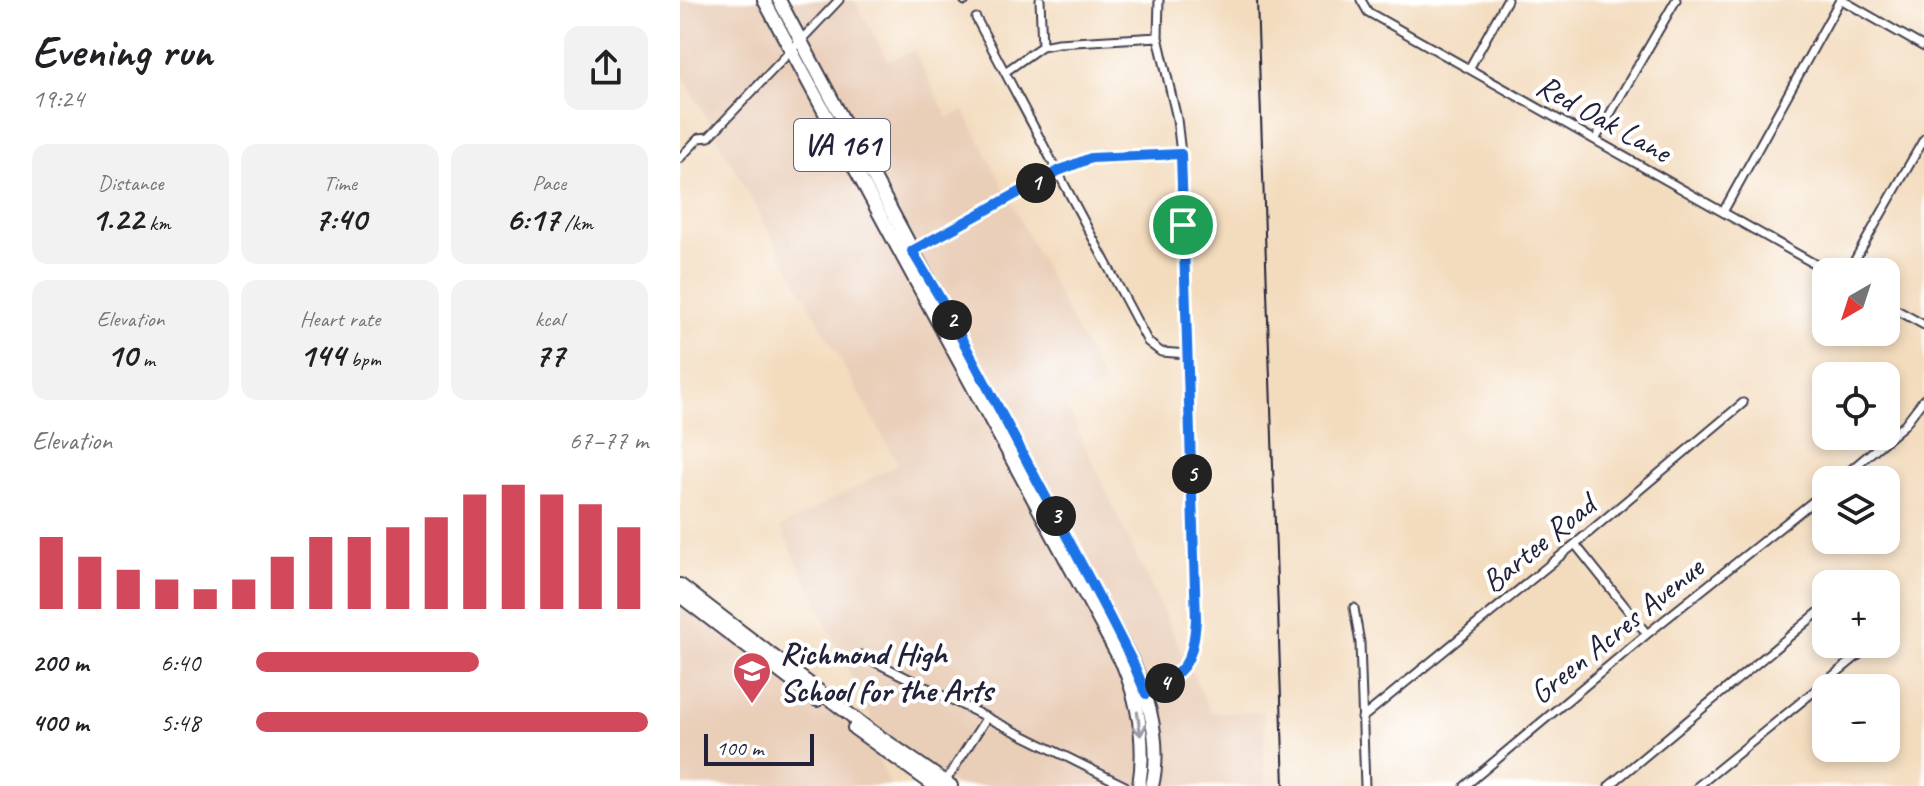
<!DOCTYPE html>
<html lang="en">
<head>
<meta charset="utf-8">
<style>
	:root { --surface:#fff; --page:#f2f2f2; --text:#202124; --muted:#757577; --accent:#d1495b }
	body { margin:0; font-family:Caveat,sans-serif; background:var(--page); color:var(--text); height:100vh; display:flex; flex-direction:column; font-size:30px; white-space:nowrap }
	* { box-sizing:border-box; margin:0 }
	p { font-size:26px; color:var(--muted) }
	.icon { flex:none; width:44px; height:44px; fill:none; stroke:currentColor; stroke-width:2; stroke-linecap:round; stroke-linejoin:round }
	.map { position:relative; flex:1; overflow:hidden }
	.sheet { display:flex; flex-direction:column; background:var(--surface); width:680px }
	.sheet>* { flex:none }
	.needle { width:52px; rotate:219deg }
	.buttons { position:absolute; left:1132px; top:258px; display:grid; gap:16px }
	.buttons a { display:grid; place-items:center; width:88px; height:88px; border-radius:16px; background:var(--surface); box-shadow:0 4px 12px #0003; font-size:40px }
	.scale { position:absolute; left:24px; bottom:20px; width:110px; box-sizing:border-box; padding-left:8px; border:4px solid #22223b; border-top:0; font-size:22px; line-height:28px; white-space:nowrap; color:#22223b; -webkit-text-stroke:6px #fff; paint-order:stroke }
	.pin { position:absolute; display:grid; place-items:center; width:68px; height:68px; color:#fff; margin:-34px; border:4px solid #fff; border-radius:50%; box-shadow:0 2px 8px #0007 }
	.km { position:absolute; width:40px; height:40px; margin:-20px; border-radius:50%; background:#222; color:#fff; font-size:22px; line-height:40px; text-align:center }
	.round { display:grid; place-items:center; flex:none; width:84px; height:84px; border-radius:16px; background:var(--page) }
	.summary { display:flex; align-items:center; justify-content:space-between; height:136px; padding:0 32px }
	h1 { font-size:44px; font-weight:700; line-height:60px }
	.stats { display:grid; grid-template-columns:repeat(3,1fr); gap:12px; height:136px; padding:8px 32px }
	.stats div { display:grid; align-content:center; border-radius:16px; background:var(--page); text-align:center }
	.stats b { font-size:34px; font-weight:700 }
	.stats small { font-size:22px; font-weight:400 }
	.stats p { font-size:22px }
	.chart { height:224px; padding:16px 32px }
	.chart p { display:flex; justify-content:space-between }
	.chart svg { width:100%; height:144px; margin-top:8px; stroke:var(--accent); stroke-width:6 }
	ul { padding:0 32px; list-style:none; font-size:26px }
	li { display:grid; grid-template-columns:128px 96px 1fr; align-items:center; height:60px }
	li i { height:20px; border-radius:10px; background:var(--accent) }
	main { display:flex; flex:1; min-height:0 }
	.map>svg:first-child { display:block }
</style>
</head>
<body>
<main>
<section class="sheet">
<div class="summary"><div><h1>Evening run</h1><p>19:24</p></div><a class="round"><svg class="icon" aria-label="share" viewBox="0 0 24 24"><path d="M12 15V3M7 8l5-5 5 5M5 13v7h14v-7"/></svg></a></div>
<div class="stats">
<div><p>Distance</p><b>1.22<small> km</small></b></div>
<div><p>Time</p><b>7:40</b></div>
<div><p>Pace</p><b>6:17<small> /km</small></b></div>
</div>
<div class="stats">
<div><p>Elevation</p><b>10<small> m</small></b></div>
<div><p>Heart rate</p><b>144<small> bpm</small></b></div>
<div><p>kcal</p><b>77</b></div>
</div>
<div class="chart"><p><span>Elevation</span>67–77 m</p>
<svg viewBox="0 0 160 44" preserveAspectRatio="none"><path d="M5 44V22M15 44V28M25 44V32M35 44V35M45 44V38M55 44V35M65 44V28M75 44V22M85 44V22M95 44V19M105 44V16M115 44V9M125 44V6M135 44V9M145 44V12M155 44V19"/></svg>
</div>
<ul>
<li><b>200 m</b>6:40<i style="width:57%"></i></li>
<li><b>400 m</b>5:48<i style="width:100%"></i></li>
</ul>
</section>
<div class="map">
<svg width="1244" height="786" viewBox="0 0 1244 786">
	<rect width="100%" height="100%" fill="#fff"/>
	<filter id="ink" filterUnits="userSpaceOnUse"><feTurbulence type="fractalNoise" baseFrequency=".0125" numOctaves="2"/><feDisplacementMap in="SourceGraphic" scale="16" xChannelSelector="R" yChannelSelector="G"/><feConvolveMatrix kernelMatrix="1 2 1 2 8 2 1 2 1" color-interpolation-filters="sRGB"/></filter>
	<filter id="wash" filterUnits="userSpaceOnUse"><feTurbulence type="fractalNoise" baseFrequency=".006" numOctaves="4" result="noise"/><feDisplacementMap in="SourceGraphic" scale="32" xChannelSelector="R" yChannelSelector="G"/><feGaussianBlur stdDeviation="1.8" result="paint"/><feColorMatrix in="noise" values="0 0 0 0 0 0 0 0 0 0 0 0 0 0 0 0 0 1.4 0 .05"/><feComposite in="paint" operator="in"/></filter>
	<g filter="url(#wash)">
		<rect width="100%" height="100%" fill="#f3dbbd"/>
		<path fill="#e9ceb8" d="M0,0H174L209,61L234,51L268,118L284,110L424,384L386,406L531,713L584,711L585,786H278L195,726L100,527L218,464L0,71Z
			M0,596L189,740L211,786H0Z"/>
	</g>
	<g filter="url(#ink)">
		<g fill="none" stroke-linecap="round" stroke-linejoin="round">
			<defs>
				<path id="minor" d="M284,0L285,1
					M360,0L362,46
					M681,0L688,12L1149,272
					M1162,0L1244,47
					M296,18L468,342L481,352L507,354
					M789,69L827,0
					M325,72L362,46L378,43L478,37
					M915,140L996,0
					M0,158L19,138L29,137L159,0
					M1043,212L1160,0
					M230,252L378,171L411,158L501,154
					M1168,272L1244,139
					M1206,304L1244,325
					M1159,480L1224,425L1244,399
					M895,544L967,634
					M674,608L680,643L685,786
					M181,655L445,786
					M464,694C504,673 513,666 516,620L501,154L497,119L478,37L479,0
					M682,718L895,544L1063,403
					M265,782L307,717
					M785,786L967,634L1146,491
					M929,786L1146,606
					M1018,786L1192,644"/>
				<path id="primary" d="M84,0L443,665C459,704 466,744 459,786
					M99,0L453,663C470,701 482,744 472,786
					M0,585L190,730L271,786
					M0,596L137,700
					M174,728L255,786"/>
			</defs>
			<use href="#minor" stroke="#413e4e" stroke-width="11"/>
			<use href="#primary" stroke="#413e4e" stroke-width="16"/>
			<use href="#minor" stroke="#fff" stroke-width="7"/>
			<use href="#primary" stroke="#fff" stroke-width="12"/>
			<path stroke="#22223b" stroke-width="2" d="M577,0L604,786"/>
		</g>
		<defs><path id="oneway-shaft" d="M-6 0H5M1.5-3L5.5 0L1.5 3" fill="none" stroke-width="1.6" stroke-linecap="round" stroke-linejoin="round" transform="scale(2)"/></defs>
		<use stroke="#9c9ca7" href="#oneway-shaft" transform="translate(459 724) rotate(82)"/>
	</g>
	<g fill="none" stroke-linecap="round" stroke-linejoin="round" filter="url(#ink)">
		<defs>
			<path id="route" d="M501,154L516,620C512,667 505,670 466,694L453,663L429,616L260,298L232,251L378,171L411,158Z"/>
		</defs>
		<use href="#route" stroke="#fff" stroke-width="16"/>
		<use href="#route" stroke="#1a73e8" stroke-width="10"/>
	</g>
	<defs>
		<symbol id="school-pin" viewBox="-11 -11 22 30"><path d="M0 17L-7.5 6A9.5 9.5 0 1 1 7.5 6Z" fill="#d1495b" stroke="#fff"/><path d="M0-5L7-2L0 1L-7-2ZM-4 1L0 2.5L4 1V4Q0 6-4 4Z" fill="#fff"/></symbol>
	</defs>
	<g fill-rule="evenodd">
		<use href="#school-pin" x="50" y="649" width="44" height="60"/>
	</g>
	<g text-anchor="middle" stroke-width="8" stroke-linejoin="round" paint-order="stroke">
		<rect fill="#fff" stroke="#646476" stroke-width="2" x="114" y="119" width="96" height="52" rx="6"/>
		<g font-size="30" font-weight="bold" fill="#22223b">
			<text x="162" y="155">VA 161</text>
		</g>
		<g font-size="32" fill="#22223b" stroke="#fff">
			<text transform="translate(924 118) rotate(29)" y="11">Red Oak Lane</text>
			<text transform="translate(858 543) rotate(-39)" y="11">Bartee Road</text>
			<text transform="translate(936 630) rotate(-39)" y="11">Green Acres Avenue</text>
		</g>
		<g font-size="32" font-weight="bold" fill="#22223b" stroke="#fff" text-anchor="start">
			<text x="100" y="664">Richmond High<tspan x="100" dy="37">School for the Arts</tspan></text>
		</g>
	</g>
</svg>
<div class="buttons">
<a><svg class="needle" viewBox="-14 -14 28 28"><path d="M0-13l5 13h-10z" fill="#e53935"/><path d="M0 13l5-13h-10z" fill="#757577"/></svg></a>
<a><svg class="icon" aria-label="locate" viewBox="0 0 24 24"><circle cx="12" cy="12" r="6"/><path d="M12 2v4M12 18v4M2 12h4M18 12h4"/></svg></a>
<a><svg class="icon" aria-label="layers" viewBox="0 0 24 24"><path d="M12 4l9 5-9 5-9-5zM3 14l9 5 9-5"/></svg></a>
<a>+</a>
<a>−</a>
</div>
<div class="scale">100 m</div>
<div class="pin" style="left:503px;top:225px;background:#1e9e55"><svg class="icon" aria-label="arrive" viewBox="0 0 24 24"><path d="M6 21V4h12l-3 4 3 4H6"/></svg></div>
<b class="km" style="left:356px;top:183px">1</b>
<b class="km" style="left:272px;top:320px">2</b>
<b class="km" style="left:376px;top:516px">3</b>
<b class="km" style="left:485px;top:683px">4</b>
<b class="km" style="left:512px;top:474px">5</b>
</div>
</main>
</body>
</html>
